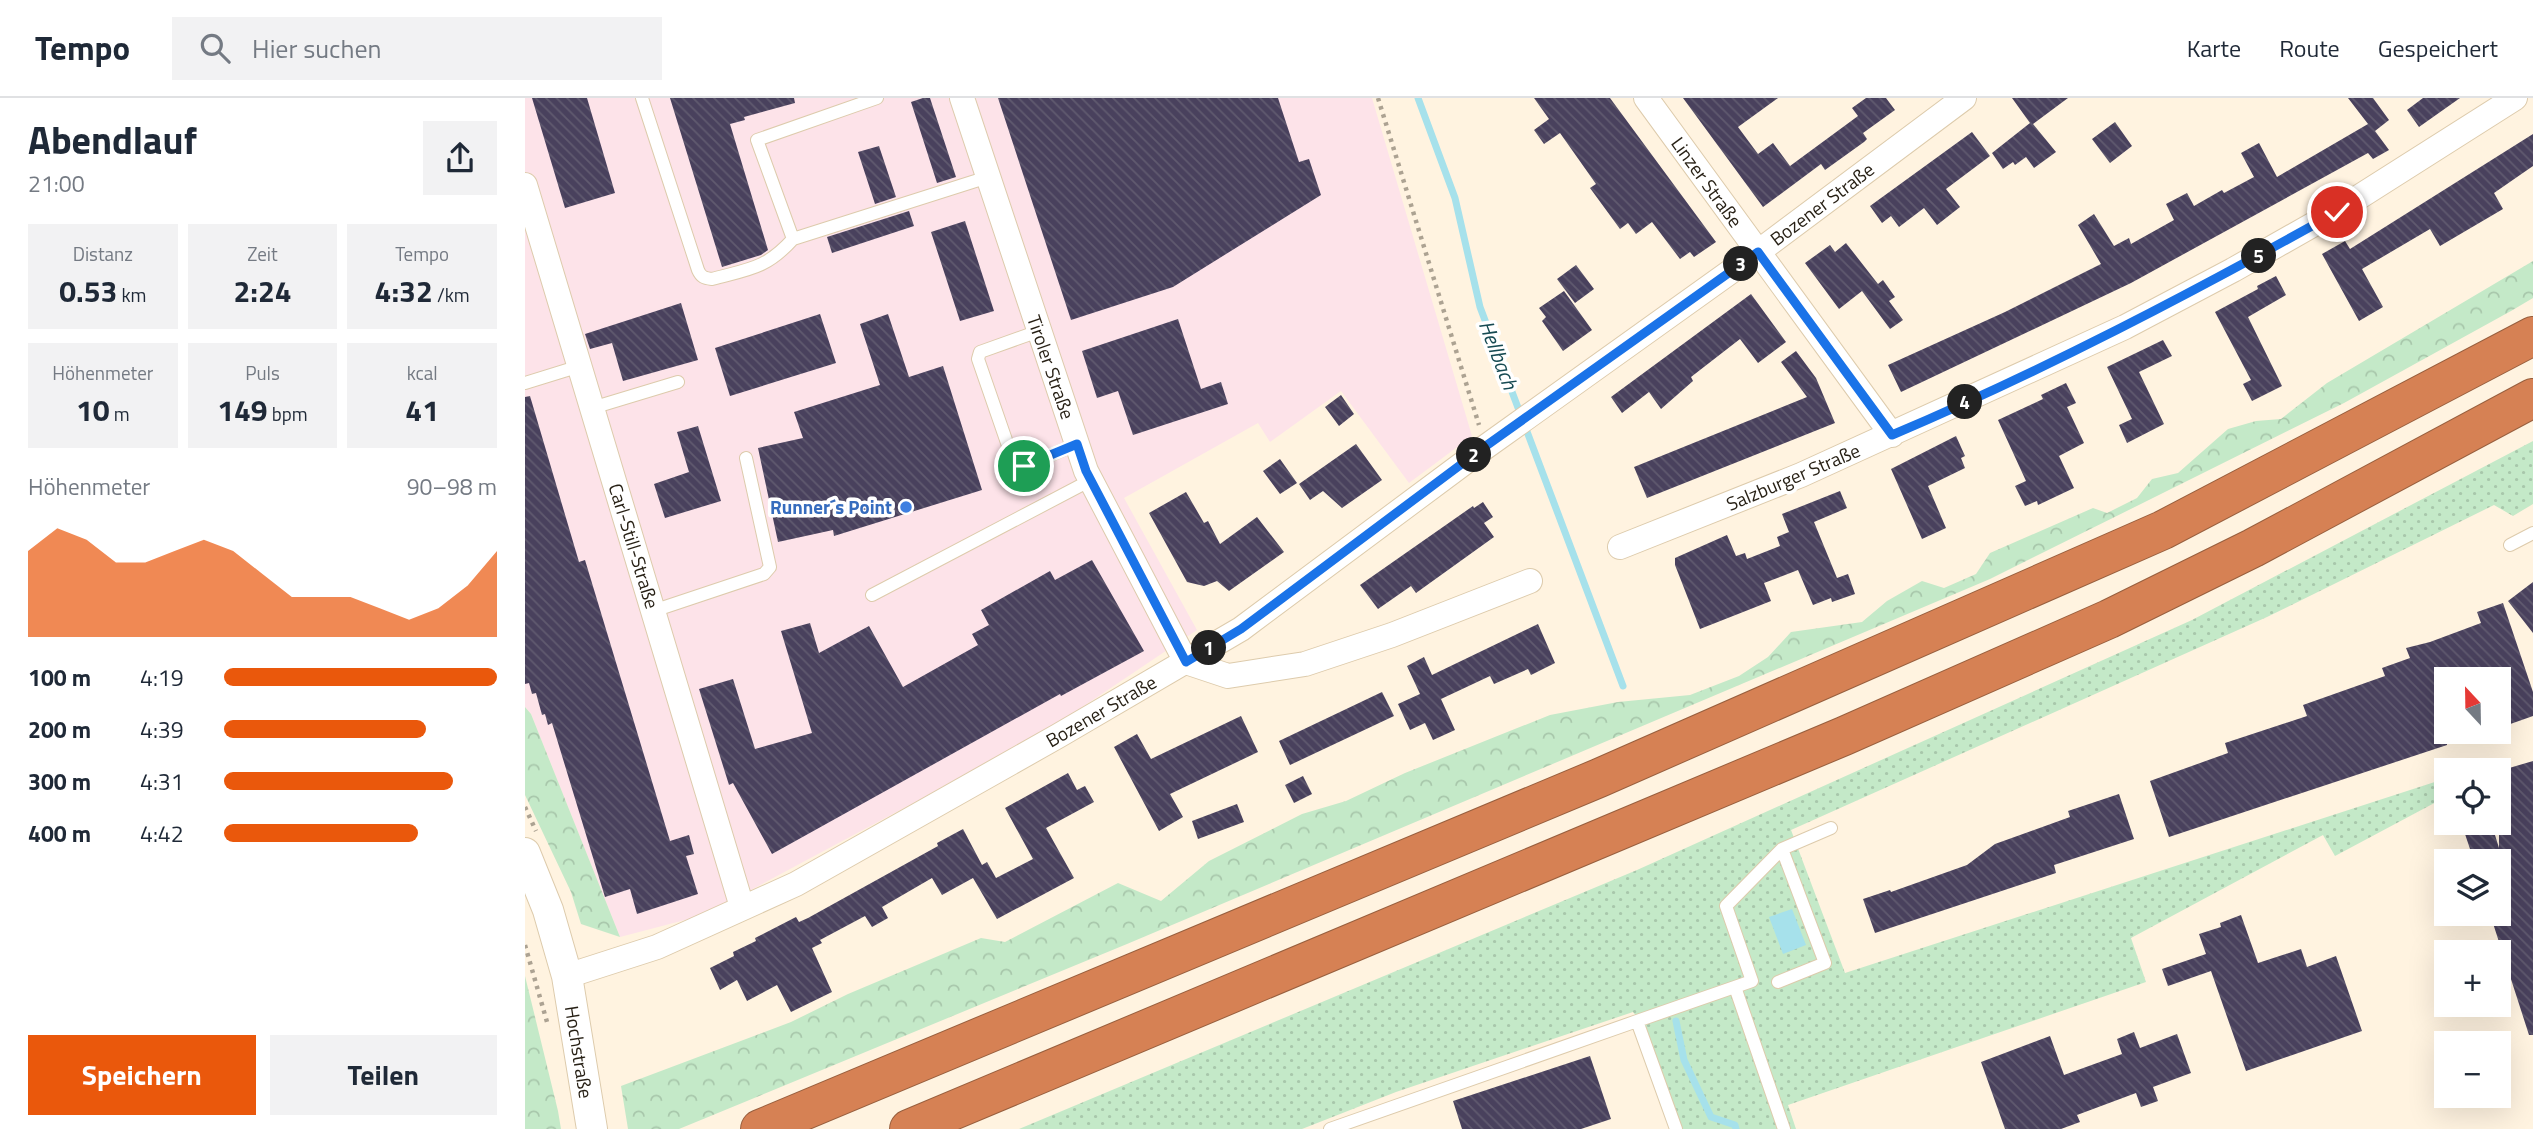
<!DOCTYPE html>
<html lang="de">
<head>
<meta charset="utf-8">
<style>
	:root { --surface:#fff; --page:#f2f2f3; --text:#1f2937; --muted:#747a83; --line:#e0e1e3; --accent:#ea580c }
	body { margin:0; font-family:"Titillium Web",sans-serif; background:var(--page); color:var(--text); height:100vh; display:flex; flex-direction:column; font-size:26px; white-space:nowrap }
	* { box-sizing:border-box; margin:0 }
	p { font-size:23px; color:var(--muted) }
	.icon { flex:none; width:38px; height:38px; fill:none; stroke:currentColor; stroke-width:2; stroke-linecap:round; stroke-linejoin:round }
	.map { position:relative; flex:1; overflow:hidden }
	.side { display:flex; flex-direction:column; background:var(--surface); width:525px }
	.side>* { flex:none }
	.needle { width:46px; rotate:338deg }
	.controls { position:absolute; left:1909px; top:569px; display:grid; gap:14px }
	.controls a { display:grid; place-items:center; width:77px; height:77px; border-radius:0px; background:var(--surface); box-shadow:0 7px 28px #0002; font-size:35px }
	.pin { position:absolute; display:grid; place-items:center; width:60px; height:60px; color:#fff; margin:-30px; border:4px solid #fff; border-radius:50%; box-shadow:0 2px 7px #0007 }
	.km { position:absolute; width:35px; height:35px; margin:-18px; border-radius:50%; background:#222; color:#fff; font-size:19px; line-height:35px; text-align:center }
	.round { display:grid; place-items:center; flex:none; width:74px; height:74px; border-radius:0px; background:var(--page) }
	.overview { display:flex; align-items:center; justify-content:space-between; height:119px; padding:0 28px }
	h1 { font-size:38px; font-weight:700; line-height:52px }
	.figures { display:grid; grid-template-columns:repeat(3,1fr); gap:10px; height:119px; padding:7px 28px }
	.figures div { display:grid; align-content:center; border-radius:0px; background:var(--page); text-align:center }
	.figures b { font-size:30px; font-weight:700 }
	.figures small { font-size:19px; font-weight:400 }
	.figures p { font-size:19px }
	.chart { height:196px; padding:14px 28px }
	.chart p { display:flex; justify-content:space-between }
	.chart svg { width:100%; height:126px; margin-top:7px; fill:var(--accent); opacity:.7 }
	.primary-button { display:flex; gap:14px; margin-top:auto; padding:14px 28px }
	.primary-button a { flex:1; height:80px; border-radius:0px; background:var(--accent); color:#fff; font-size:28px; font-weight:700; line-height:80px; text-align:center }
	.primary-button a+a { background:var(--page); color:var(--text) }
	ul { padding:0 28px; list-style:none; font-size:23px }
	li { display:grid; grid-template-columns:112px 84px 1fr; align-items:center; height:52px }
	li i { height:18px; border-radius:9px; background:var(--accent) }
	header { display:flex; align-items:center; gap:42px; box-sizing:border-box; height:98px; padding:0 35px; background:var(--surface); border-bottom:2px solid var(--line) }
	header strong { font-size:33px }
	nav { display:flex; gap:38px; margin-inline-start:auto; font-size:24px }
	.search { width:490px; height:63px; background:var(--page); display:flex; align-items:center; gap:18px; box-sizing:border-box; padding:0 24px; border-radius:0px; color:var(--muted); font-size:26px }
	main { display:flex; flex:1; min-height:0 }
	.map>svg:first-child { display:block }
</style>
</head>
<body>
<header>
<strong>Tempo</strong>
<div class="search"><svg class="icon" aria-label="search" viewBox="0 0 24 24"><circle cx="10" cy="10" r="6"/><path d="M15 15l6 6"/></svg>Hier suchen</div>
<nav><a>Karte</a><a>Route</a><a>Gespeichert</a></nav>
</header>
<main>
<section class="side">
<div class="overview"><div><h1>Abendlauf</h1><p>21:00</p></div><a class="round"><svg class="icon" aria-label="share" viewBox="0 0 24 24"><path d="M12 15V3M7 8l5-5 5 5M5 13v7h14v-7"/></svg></a></div>
<div class="figures">
<div><p>Distanz</p><b>0.53<small> km</small></b></div>
<div><p>Zeit</p><b>2:24</b></div>
<div><p>Tempo</p><b>4:32<small> /km</small></b></div>
</div>
<div class="figures">
<div><p>Höhenmeter</p><b>10<small> m</small></b></div>
<div><p>Puls</p><b>149<small> bpm</small></b></div>
<div><p>kcal</p><b>41</b></div>
</div>
<div class="chart"><p><span>Höhenmeter</span>90–98 m</p>
<svg viewBox="0 0 160 44" preserveAspectRatio="none"><path d="M0 44V14L10 6L20 10L30 18L40 18L50 14L60 10L70 14L80 22L90 30L100 30L110 30L120 34L130 38L140 34L150 26L160 14V44z"/></svg>
</div>
<ul>
<li><b>100 m</b>4:19<i style="width:100%"></i></li>
<li><b>200 m</b>4:39<i style="width:74%"></i></li>
<li><b>300 m</b>4:31<i style="width:84%"></i></li>
<li><b>400 m</b>4:42<i style="width:71%"></i></li>
</ul>
<div class="primary-button"><a>Speichern</a><a>Teilen</a></div>
</section>
<div class="map">
<svg width="2008" height="1031" viewBox="0 0 2008 1031">
	<defs>
		<pattern id="grass-dots" width="8" height="8" patternUnits="userSpaceOnUse" patternTransform="scale(1.75)"><rect width="8" height="8" fill="#c4e9c8"/><path d="M2 2h.1M6 6h.1" fill="none" stroke="#a8c7ab" stroke-width="1.8" stroke-linecap="round"/></pattern>
		<pattern id="forest-crowns" width="20" height="18" patternUnits="userSpaceOnUse" patternTransform="scale(1.75)"><rect width="20" height="18" fill="#c4e9c8"/><path d="M2 6a3 3 0 1 1 6 0M12 15a3 3 0 1 1 6 0" fill="none" stroke="#a8c7ab"/></pattern>
		<pattern id="building-back-hatch" width="6" height="6" patternUnits="userSpaceOnUse" patternTransform="scale(1.75)"><rect width="6" height="6" fill="#49415d"/><path d="M-1 5l2 2M0 0l6 6M5-1l2 2" fill="none" stroke="#605a6f"/></pattern>
	</defs>
	<rect width="100%" height="100%" fill="#fff3e0"/>
	<path fill="#fde3e9" d="M0,0H847L947,338L884,385L816,293L745,344L733,325L599,400L672,532L547,616L392,703L179,817L95,839L6,616L0,609Z"/>
	<path fill="url(#grass-dots)" d="M2008,343V406L1988,418L1969,407L1742,519L1266,732L1320,875L1919,681L1915,702L1810,758L1798,737L1606,840L1621,884L1263,1007L1271,1031H1151L1121,930L1108,914L871,994L777,1031H494L1112,772L1667,522Z"/>
	<path fill="url(#forest-crowns)" d="M2008,163V200L1986,213L1819,305L1465,481L602,846L154,1031H103L96,988L266,924L323,896L456,840L480,844L593,785L636,803L684,763L777,716L821,703L880,675L1025,617L1093,604L1165,597L1214,578L1243,559L1266,534L1337,524L1362,503L1397,483L1419,490L1451,476L1465,455L1568,410L1582,415L1612,400L1627,381L1653,375L1703,331L1731,323L1756,321L1802,285Z
		M0,609L6,616L95,839L56,826L46,794L0,697Z
		M0,878L33,1013L36,1031H0Z"/>
	<path fill="#a6e1eb" d="M1267,811L1281,847L1258,856L1244,819Z"/>
	<g fill="none" stroke-linecap="round" stroke-linejoin="round">
		<path stroke="#a6e1eb" stroke-width="7" d="M893,0L930,100L955,209L1098,588
			M1151,923L1159,962L1186,1019L1210,1027L1211,1031"/>
	</g>
	<path fill="url(#building-back-hatch)" d="M7,0H62L90,95L40,110Z
		M145,0H269L270,5L219,19L220,22L205,26L243,152L236,157L197,169Z
		M398,0H405L431,79L412,85L386,4Z
		M473,0H753L774,64L784,61L796,97L648,189L546,222Z
		M1009,0H1085L1191,144L1169,159L1165,154L1155,161L1127,124L1111,136L1103,125L1095,131L1065,90L1071,86L1035,35L1019,46L1009,32L1024,21Z
		M1158,0H1253L1213,29L1233,56L1248,45L1265,68L1333,18L1327,10L1341,0H1361L1370,12L1338,35L1342,41L1339,44L1300,72L1296,66L1238,109Z
		M1487,0H1543L1508,26L1531,54L1509,70L1501,59L1490,67L1488,64L1478,71L1467,55L1505,25Z
		M1823,0H1848L1864,22L1850,33L1864,52L1848,61L1843,55L1606,185L1376,294L1363,267L1480,214L1576,166L1553,127L1569,116L1589,148L1604,140L1606,146L1649,122L1641,106L1662,95L1669,108L1697,92L1699,95L1729,79L1716,55L1734,45L1752,79L1843,26Z
		M1898,0H1935L1894,29L1882,12Z
		M1590,24L1607,48L1585,65L1567,41Z
		M1447,34L1465,58L1421,91L1435,109L1412,127L1399,110L1374,129L1366,118L1357,125L1345,108Z
		M2008,36V68L1969,95L1978,111L1915,148L1905,131L1837,171L1858,209L1834,223L1797,156L1820,143L1825,151Z
		M354,48L371,99L350,106L333,54Z
		M384,113L389,128L307,155L302,139Z
		M440,123L469,213L435,223L406,134Z
		M1321,145L1353,186L1358,182L1370,199L1364,203L1378,222L1365,231L1337,193L1314,211L1280,165L1305,147L1310,154Z
		M1051,167L1069,191L1050,205L1032,181Z
		M1751,178L1761,197L1723,219L1757,288L1727,303L1718,286L1726,282L1690,214L1733,191L1732,188Z
		M1039,193L1067,232L1038,253L1017,223L1021,219L1014,210Z
		M1226,196L1261,244L1233,265L1215,241L1166,279L1168,283L1136,311L1124,294L1097,315L1086,299Z
		M156,205L173,262L98,283L87,245L65,251L60,236Z
		M295,216L311,265L205,298L190,250Z
		M363,216L384,279L418,268L457,392L309,438L308,432L253,444L233,350L278,340L269,314L355,287L335,226Z
		M653,221L676,291L696,284L703,306L608,337L593,293L572,300L557,253Z
		M1638,242L1647,258L1614,274L1639,326L1602,345L1594,327L1607,321L1582,269Z
		M1271,253L1291,280L1310,325L1122,400L1109,369L1282,299L1256,264Z
		M1541,285L1551,305L1542,309L1559,345L1534,358L1549,390L1513,407L1512,403L1500,408L1490,388L1501,383L1473,322L1518,301L1516,297Z
		M816,297L829,316L814,328L800,309Z
		M5,298L54,464L60,462L145,743L164,737L169,756L161,758L173,796L112,816L105,791L80,799L27,625L23,627L20,616L17,617L11,595L7,596L4,585L0,586V299Z
		M173,328L196,403L140,420L129,386L164,374L152,334Z
		M1431,338L1440,358L1436,360L1440,370L1403,388L1421,430L1397,441L1366,371Z
		M831,346L857,382L817,410L798,393L785,402L774,386Z
		M755,361L772,385L755,396L738,373Z
		M1315,393L1322,410L1289,424L1312,480L1323,476L1330,496L1307,504L1306,500L1288,507L1273,472L1239,485L1246,503L1175,531L1150,467V460L1202,437L1211,458L1220,455L1222,461L1255,448L1252,439L1264,434L1257,416Z
		M661,394L679,425L683,423L695,446L732,419L759,454L704,493L692,483L679,488L662,484L624,415Z
		M958,404L968,419L959,425L969,439L891,495L886,488L853,511L835,487L948,408L949,410Z
		M567,462L619,553L536,598L535,596L247,756L208,685L204,687L174,591L208,581L230,651L287,635L256,533L285,525L294,555L344,528L378,589L453,547L447,536L464,527L456,512L525,473L530,482Z
		M2008,484V535L1983,503Z
		M1978,505L2008,594V618L1974,630V581H1922V647L1644,739L1625,683L1703,655L1700,645L1782,618L1778,607L1860,578L1857,570L1885,560L1881,550L1905,544L1956,525L1952,514Z
		M1013,526L1030,565L1006,577L1003,571L969,586L965,578L916,601L930,632L908,642L900,625L885,632L873,606L895,596L882,568L899,559L907,577Z
		M857,594L869,618L765,667L754,643Z
		M716,618L733,654L645,696L658,719L634,733L589,649L612,636L626,661Z
		M2008,663V937H2004L1965,816H1974V763H1949L1936,724H1966L1974,750V673Z
		M543,675L552,692L560,688L569,704L521,730L549,780L472,821L448,780L417,797L407,780L357,809L363,820L347,829L340,818L295,842L297,845L287,850L307,894L266,914L252,887L222,903L212,882L195,892L185,870L209,858L208,854L231,843L230,840L271,819L274,824L283,820L413,748L412,745L438,731L457,767L462,764L471,780L508,761L480,710Z
		M778,678L787,696L769,705L760,687Z
		M1594,696L1609,741L1529,767L1531,775L1350,835L1338,801L1365,792L1366,794L1442,767L1470,746L1545,719L1543,713Z
		M712,706L719,724L673,741L667,723Z
		M1716,817L1733,865L1776,851L1782,869L1811,858L1837,933L1721,973L1686,873L1643,888L1637,871L1681,856L1674,836L1696,829L1695,825Z
		M1609,934L1615,950L1652,936L1666,975L1628,989L1633,1003L1616,1009L1611,995L1552,1017L1555,1024L1536,1031H1480L1456,964L1525,938L1539,977L1597,956L1592,941Z
		M1065,958L1086,1021L1056,1031H937L928,1003Z"/>
	<g fill="none" stroke-linecap="round" stroke-linejoin="round">
		<defs>
			<path id="service" d="M117,0L173,172C176,179 179,180 187,181C224,171 241,171 268,141L463,79
				M268,141L232,42L352,0
				M514,233L455,254L453,261L489,365L500,368L552,346
				M0,285L55,268
				M67,310L153,284
				M1985,447L2008,435
				M347,497L566,382
				M128,513L239,476L245,469L221,360
				M1253,884L1300,865L1257,751L1306,730
				M1210,889L1259,1031
				M805,1031L1112,923
				M1151,1031L1112,923L1227,883L1201,808L1257,751"/>
			<path id="minor" d="M437,0L561,373L661,564L703,578L780,566L867,537L1005,483
				M1121,0L1367,337
				M0,87L217,809
				M1095,449L1276,377L1600,229L1708,172L1812,113L1990,0
				M42,878L132,849L271,786L533,638L716,531L959,350L1233,154L1439,0"/>
			<path id="tertiary" d="M0,755L23,812L42,878L67,1031"/>
			<path id="motorway" d="M235,1031L1074,680L1638,432L2008,238
				M384,1031L1319,638L1584,521L1728,450L2008,300"/>
		</defs>
		<use href="#service" stroke="#ddcbac" stroke-width="14"/>
		<use href="#minor" stroke="#ddcbac" stroke-width="26"/>
		<use href="#tertiary" stroke="#ddcbac" stroke-width="32"/>
		<use href="#motorway" stroke="#985f3e" stroke-width="40"/>
		<path stroke="#aca292" stroke-width="4.5" stroke-dasharray="3.5 5" stroke-linecap="butt" d="M853,0L954,327
			M0,709L11,733
			M0,847L22,924"/>
		<use href="#service" stroke="#fff" stroke-width="12"/>
		<use href="#minor" stroke="#fff" stroke-width="24"/>
		<use href="#tertiary" stroke="#fff" stroke-width="30"/>
		<use href="#motorway" stroke="#d68154" stroke-width="38"/>
	</g>
	<g fill="none" stroke-linecap="round" stroke-linejoin="round">
		<defs>
			<path id="route" d="M499,368L552,346L561,373L661,564L716,531L958,350L1233,154L1367,337C1520,272 1667,195 1812,114"/>
		</defs>
		<use href="#route" stroke="#fff" stroke-width="14"/>
		<use href="#route" stroke="#1a73e8" stroke-width="9"/>
	</g>
	<circle fill="#3f7fe0" stroke="#fff" stroke-width="2.5" cx="381" cy="409" r="7"/>
	<g text-anchor="middle" stroke-width="7" stroke-linejoin="round" paint-order="stroke">
		<g font-size="19" fill="#261f14" stroke="#fff">
			<text transform="translate(1182 84) rotate(54)" y="7">Linzer Straße</text>
			<text transform="translate(1297 106) rotate(-37)" y="7">Bozener Straße</text>
			<text transform="translate(526 269) rotate(71)" y="7">Tiroler Straße</text>
			<text transform="translate(1268 379) rotate(-23)" y="7">Salzburger Straße</text>
			<text transform="translate(109 448) rotate(73)" y="7">Carl-Still-Straße</text>
			<text transform="translate(576 613) rotate(-30)" y="7">Bozener Straße</text>
			<text transform="translate(54 954) rotate(81)" y="7">Hochstraße</text>
		</g>
		<g font-size="19" font-weight="bold" fill="#366cbe" stroke="#fff" text-anchor="end">
			<text x="367" y="416">Runner´s Point</text>
		</g>
		<g font-size="21" font-style="italic" fill="#164a52" stroke="#fff">
			<text transform="translate(973 257) rotate(69)" y="7">Hellbach</text>
		</g>
	</g>
</svg>
<div class="controls">
<a><svg class="needle" viewBox="-14 -14 28 28"><path d="M0-13l5 13h-10z" fill="#e53935"/><path d="M0 13l5-13h-10z" fill="#747a83"/></svg></a>
<a><svg class="icon" aria-label="locate" viewBox="0 0 24 24"><circle cx="12" cy="12" r="6"/><path d="M12 2v4M12 18v4M2 12h4M18 12h4"/></svg></a>
<a><svg class="icon" aria-label="layers" viewBox="0 0 24 24"><path d="M12 4l9 5-9 5-9-5zM3 14l9 5 9-5"/></svg></a>
<a>+</a>
<a>−</a>
</div>
<div class="pin" style="left:499px;top:368px;background:#1e9e55"><svg class="icon" aria-label="arrive" viewBox="0 0 24 24"><path d="M6 21V4h12l-3 4 3 4H6"/></svg></div>
<div class="pin" style="left:1812px;top:114px;background:#d93025"><svg class="icon" aria-label="check" viewBox="0 0 24 24"><path d="M5 12l5 5 9-10"/></svg></div>
<b class="km" style="left:684px;top:550px">1</b>
<b class="km" style="left:949px;top:357px">2</b>
<b class="km" style="left:1216px;top:166px">3</b>
<b class="km" style="left:1440px;top:304px">4</b>
<b class="km" style="left:1734px;top:158px">5</b>
</div>
</main>
</body>
</html>
